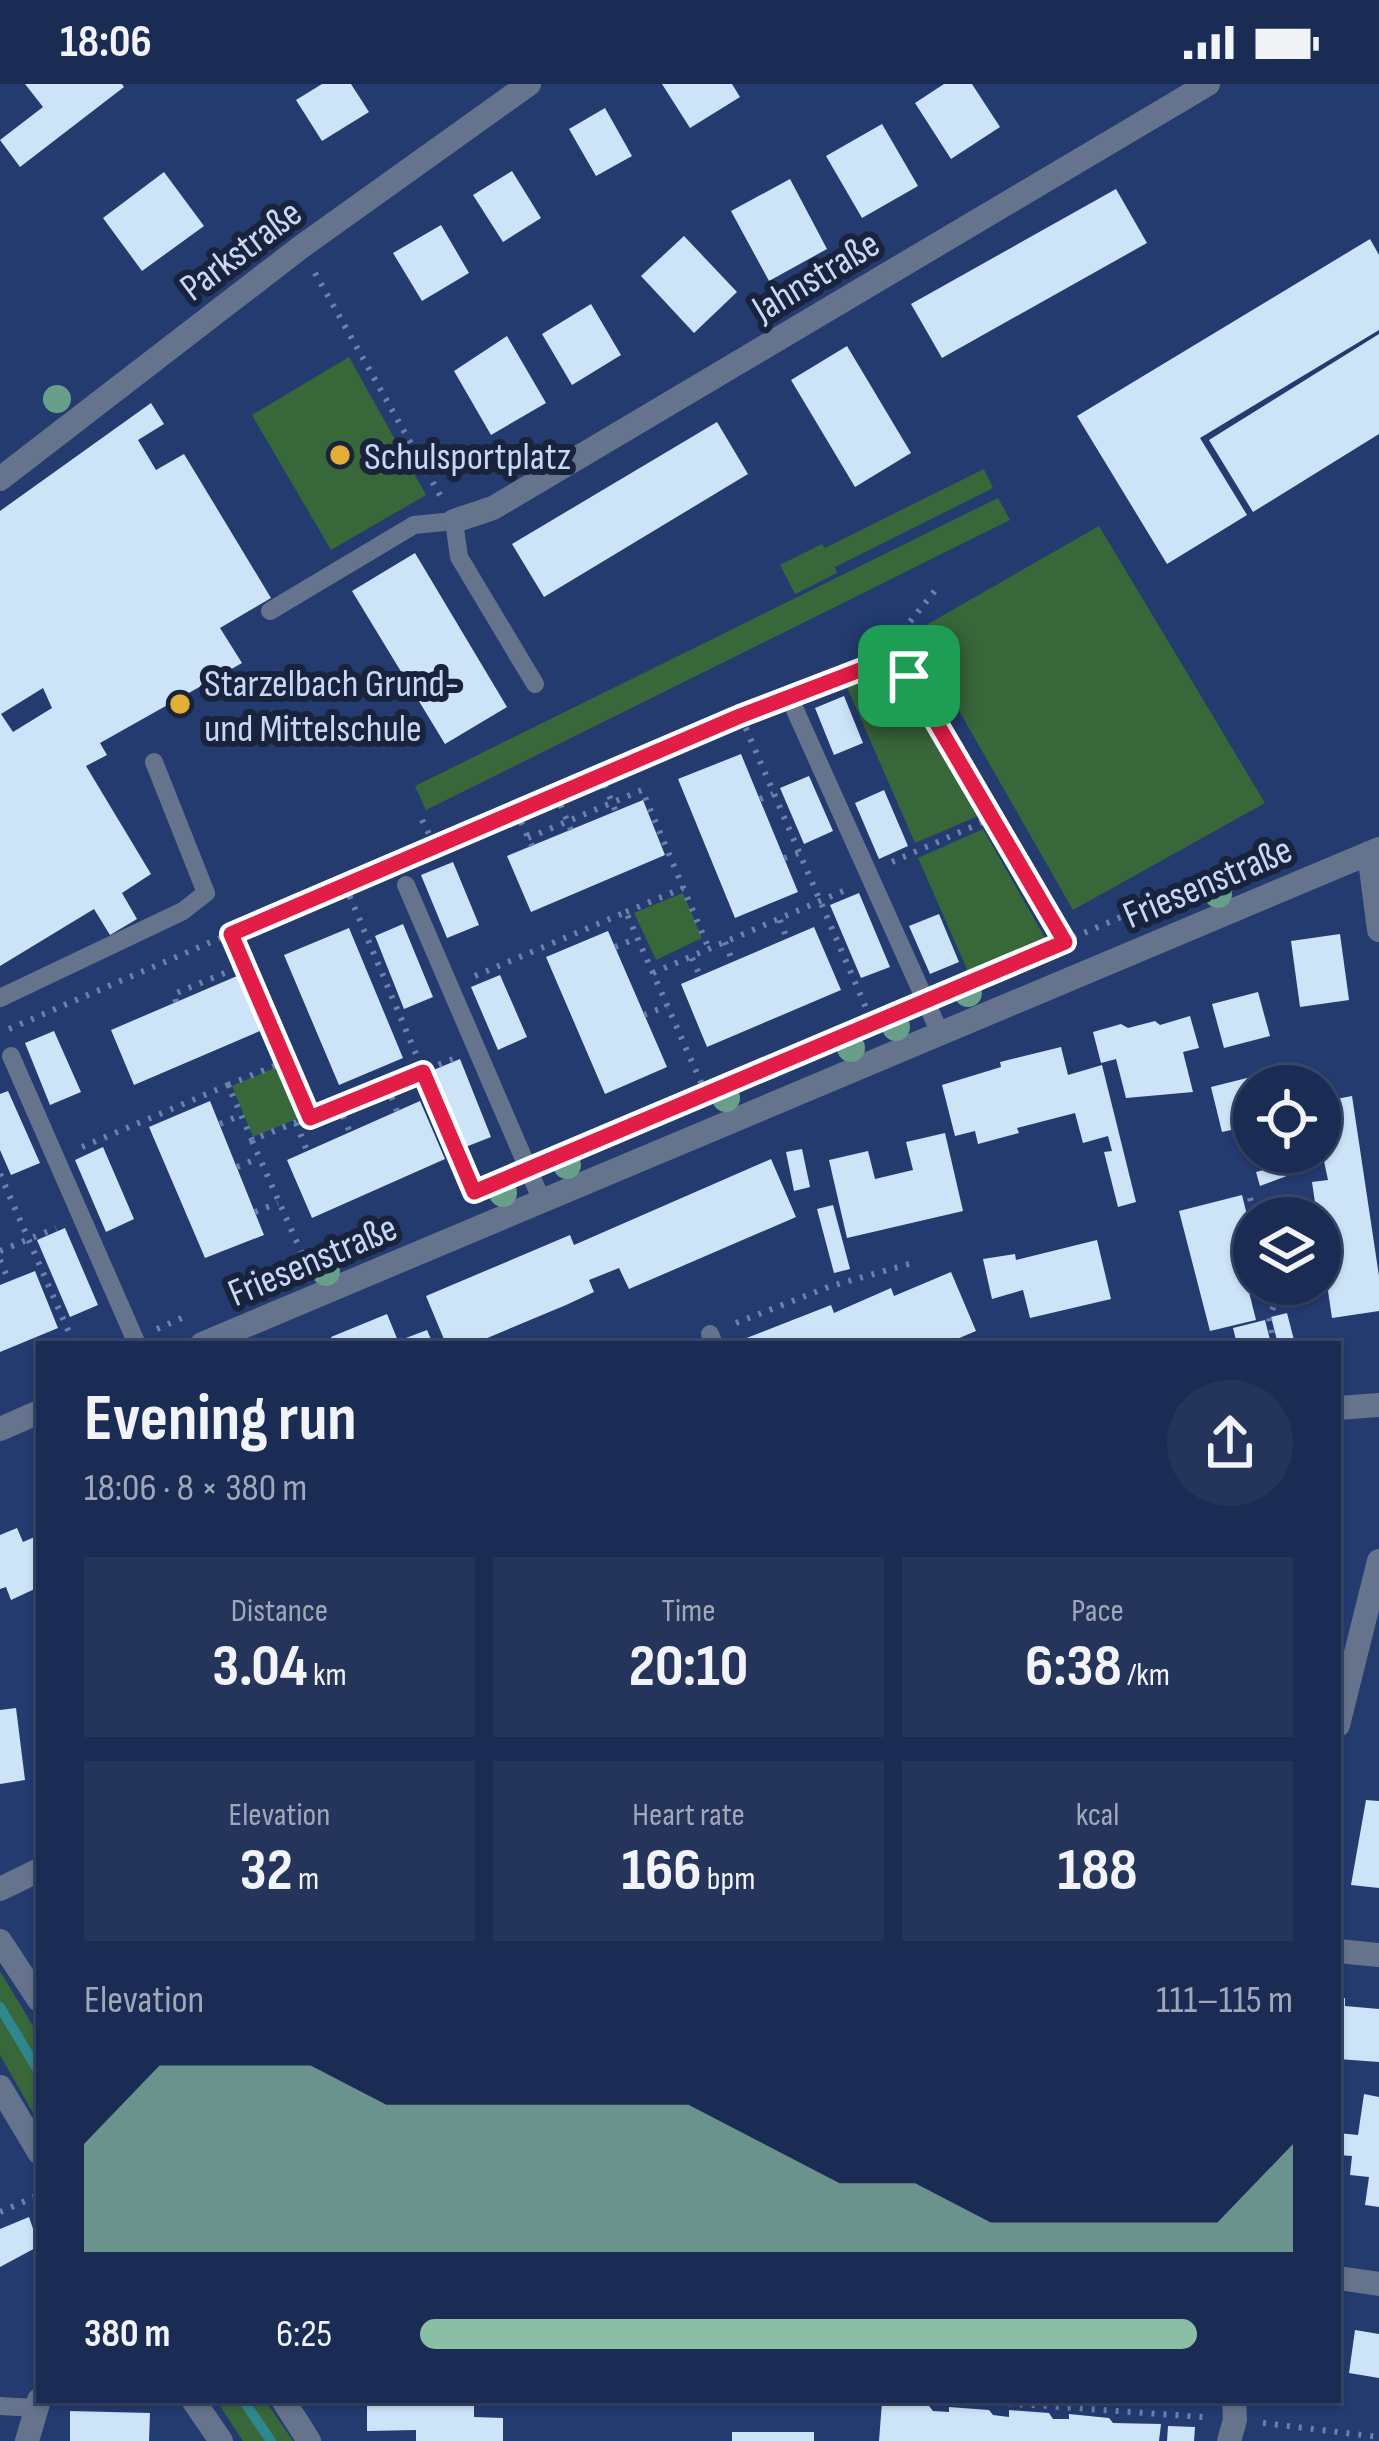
<!DOCTYPE html>
<html lang="en">
<head>
<meta charset="utf-8">
<style>
	:root { --surface:#1b2c54; --page:#24345a; --text:#f1f3f6; --muted:#a0a7b8; --line:#39486b; --accent:#8abfa5 }
	body { margin:0; font-family:"Sofia Sans Condensed",sans-serif; background:var(--page); color:var(--text); height:100vh; display:flex; flex-direction:column; font-size:45px; white-space:nowrap }
	* { box-sizing:border-box; margin:0 }
	p { font-size:39px; color:var(--muted) }
	.icon { flex:none; width:66px; height:66px; fill:none; stroke:currentColor; stroke-width:2; stroke-linecap:round; stroke-linejoin:round }
	.map { position:relative; flex:1; overflow:hidden }
	.panel { position:absolute; left:36px; top:1257px; width:1305px; height:1062px; display:flex; flex-direction:column; background:var(--surface); border-radius:0px; box-shadow:0 3px 9px #0004,0 0 0 3px var(--line) }
	.panel>* { flex:none }
	.buttons { position:absolute; left:1233px; top:981px; display:grid; gap:24px }
	.buttons a { display:grid; place-items:center; width:108px; height:108px; border-radius:50%; background:var(--surface); box-shadow:0 3px 9px #0004,0 0 0 3px var(--line); font-size:60px }
	.pin { position:absolute; display:grid; place-items:center; width:102px; height:102px; color:#fff; margin:-51px; border-radius:24px; box-shadow:0 6px 18px #0006 }
	.round { display:grid; place-items:center; flex:none; width:126px; height:126px; border-radius:63px; background:var(--page) }
	.headline { display:flex; align-items:center; justify-content:space-between; height:204px; padding:0 48px }
	h1 { font-size:66px; font-weight:700; line-height:90px }
	.metrics { display:grid; grid-template-columns:repeat(3,1fr); gap:18px; height:204px; padding:12px 48px }
	.metrics div { display:grid; align-content:center; border-radius:0px; background:var(--page); text-align:center }
	.metrics b { font-size:60px; font-weight:700 }
	.metrics small { font-size:33px; font-weight:400 }
	.metrics p { font-size:33px }
	.chart { height:336px; padding:24px 48px }
	.chart p { display:flex; justify-content:space-between }
	.chart svg { width:100%; height:216px; margin-top:12px; fill:var(--accent); opacity:.7 }
	ul { padding:0 48px; list-style:none; font-size:39px }
	li { display:grid; grid-template-columns:192px 144px 1fr; align-items:center; height:90px }
	li i { height:30px; border-radius:15px; background:var(--accent) }
	.status { display:flex; justify-content:space-between; align-items:center; height:84px; padding:0 60px; background:var(--surface); direction:ltr }
	.status svg { height:33px; fill:currentColor }
	.map>svg:first-child { display:block }
</style>
</head>
<body>
<div class="status"><b>18:06</b><svg viewBox="0 0 49 12"><path d="M0 12V9h3v3zM5 12V6h3v6zM10 12V3h3v9zM15 12V0h3v12zM26 1h20v11H26zM47 4h2v5h-2z"/></svg></div>
<div class="map">
<svg width="1379" height="2357" viewBox="0 0 1379 2357">
	<rect width="100%" height="100%" fill="#243b70"/>
	<path fill="#38673a" d="M349,273L426,411L331,466L252,331Z
		M984,385L993,404L835,483L837,489L795,510L780,481L822,460L825,464Z
		M998,414L1010,436L426,726L415,702Z
		M1099,442L1265,719L1073,826L914,548Z
		M872,595L904,608L928,641L978,732L915,759L846,601Z
		M983,745L1049,861L970,892L918,774Z
		M683,809L702,854L656,876L634,829Z
		M284,980L306,1031L253,1053L232,1002Z
		M0,1887L39,1952V2039L0,1971Z
		M216,2316H265L293,2357H243Z"/>
	<g fill="none" stroke-linecap="round" stroke-linejoin="round">
		<path stroke="#2f8790" stroke-width="10" d="M0,1923L39,1988
			M243,2316L271,2357"/>
	</g>
	<path fill="#cce3f8" fill-rule="evenodd" d="M25,0H122L124,3L20,83L0,56L43,23Z
		M322,0H351L369,28L322,57L296,16Z
		M662,0H732L740,13L690,44Z
		M944,0H972L1000,43L951,75L915,19Z
		M605,24L632,72L596,92L569,45Z
		M882,40L918,102L862,134L826,72Z
		M512,87L541,134L503,158L473,111Z
		M164,88L204,142L142,187L103,134Z
		M790,95L827,165L769,197L731,127Z
		M1116,105L1147,159L942,274L911,220Z
		M441,141L469,189L422,217L393,169Z
		M684,152L737,208L694,249L641,192Z
		M1370,155L1379,171V246L1200,354L1247,431L1167,480L1077,332Z
		M591,220L621,271L572,301L542,250Z
		M1379,250V350L1253,428L1209,356Z
		M507,252L546,319L491,351L454,287Z
		M847,262L911,369L855,403L791,296Z
		M151,319L164,340L138,356L156,386L184,370L271,514L220,544L242,579L100,659L107,671L86,682L151,790L122,809L137,835L110,851L94,825L0,882V427ZM43,604L52,624L13,648L1,630Z
		M717,338L748,390L544,513L512,460Z
		M415,469L507,623L445,660L352,507Z
		M844,612L863,659L834,671L815,624Z
		M741,670L798,808L735,834L678,695Z
		M809,692L833,747L804,760L780,704Z
		M884,706L908,762L879,775L855,719Z
		M643,716L665,771L531,828L507,772Z
		M453,778L479,841L447,854L421,791Z
		M859,809L890,883L861,894L830,821Z
		M939,830L959,878L930,890L909,842Z
		M403,840L433,913L404,925L375,852Z
		M814,843L841,906L707,963L681,900Z
		M349,844L403,974L339,1001L284,871Z
		M608,847L667,983L605,1010L546,873Z
		M1340,850L1349,916L1300,923L1291,857Z
		M244,889L267,944L134,1001L111,946Z
		M500,891L527,953L498,966L471,903Z
		M1258,908L1270,952L1224,964L1212,920Z
		M1190,932L1199,964L1183,968L1193,1008L1126,1014L1116,975L1101,979L1093,948L1121,940L1128,944L1155,937L1160,941Z
		M54,947L81,1008L50,1021L25,959Z
		M1061,963L1068,991L1102,981L1136,1118L1118,1123L1104,1068L1112,1067L1108,1052L1083,1059L1075,1029L1017,1044L1019,1049L978,1060L975,1047L955,1052L942,1001L1001,983L1000,978Z
		M460,975L491,1053L463,1064L431,987Z
		M1255,992L1254,1041L1222,1048L1211,1003Z
		M8,1007L40,1079L11,1091L0,1066V1010Z
		M1352,1012L1379,1192V1227L1332,1234L1312,1098L1328,1096L1320,1058V1018Z
		M210,1017L264,1151L205,1174L149,1043Z
		M420,1017L445,1075L312,1134L287,1076Z
		M945,1049L963,1127L847,1154L829,1076L868,1067L875,1095L913,1086L906,1058Z
		M103,1063L134,1135L106,1148L75,1076Z
		M802,1065L810,1103L794,1107L786,1068Z
		M771,1075L796,1133L629,1205L619,1184L589,1196L594,1208L566,1221L473,1260H446L426,1212L570,1151L574,1161Z
		M1306,1075L1308,1084L1260,1102L1256,1088Z
		M1242,1111L1254,1159V1194L1246,1196L1256,1236L1210,1247L1179,1127Z
		M833,1121L850,1185L834,1189L817,1125Z
		M65,1144L98,1221L70,1233L37,1156Z
		M1097,1156L1111,1215L1030,1234L1023,1206L992,1215L983,1175L1015,1170L1016,1176Z
		M35,1187L58,1244L0,1268V1201Z
		M951,1188L976,1247L945,1260H746L744,1255L831,1221L834,1229L891,1204L894,1212Z
		M1287,1229L1295,1260H1278L1271,1233Z
		M387,1230L398,1257L427,1246L433,1260H334L331,1253Z
		M1265,1236L1271,1260H1237L1233,1244Z
		M17,1444L23,1458L39,1451V1503L11,1516L6,1503L0,1505V1451Z
		M16,1624L25,1696L0,1700V1626Z
		M1366,1716L1379,1717V1804L1351,1801Z
		M1338,1914H1345V1922L1379,1925V1978L1338,1975Z
		M1364,2010L1379,2013V2123L1365,2121L1369,2093L1350,2091L1352,2072L1338,2071V2049L1358,2051Z
		M29,2133L39,2162L0,2183V2145Z
		M1355,2246L1379,2250V2294L1349,2289Z
		M367,2316H474V2333L503,2334V2357H416V2346L367,2347Z
		M882,2318L929,2322L933,2327L949,2328V2323L989,2326L993,2331L1009,2333V2326L1049,2329L1053,2335H1069V2330L1109,2334L1113,2339L1161,2340L1159,2357H879Z
		M70,2327L150,2329L149,2357H70Z
		M1168,2342L1195,2343L1194,2357H1167Z
		M732,2348H814V2357H732Z"/>
	<g fill="none" stroke-linecap="round" stroke-linejoin="round">
		<path stroke="#6c80ac" stroke-width="6" stroke-dasharray="3 9" stroke-linecap="butt" d="M315,189L441,413
			M895,583L909,539L938,503
			M809,603C841,590 877,571 909,592L1069,867
			M741,633L873,940
			M600,690L616,728
			M556,710L571,746
			M760,715L773,710
			M516,727L532,762
			M422,736L435,762
			M528,754L642,706L709,865
			M406,774L769,620
			M784,774L799,769
			M892,778L992,734
			M345,801L476,1113
			M626,828L683,804
			M780,836L787,855
			M231,850L310,1033
			M725,858L733,879
			M615,863L637,854
			M692,874L700,892
			M653,889L848,805
			M475,892L626,828L707,1012
			M952,905L1281,765L1287,768
			M176,918L174,910L244,881
			M644,931L667,922
			M9,945L383,784
			M228,1001L286,977
			M387,1002L397,1027
			M338,1021L350,1048
			M296,1039L307,1067
			M220,1040L241,1031
			M252,1057L307,1181
			M82,1063L228,1001L252,1056L453,975
			M554,1074L901,927
			M237,1083L259,1074
			M0,1090L74,1260
			M1250,1114L1255,1134
			M255,1128L278,1119
			M0,1167L56,1144
			M0,1176L9,1197
			M1270,1200L1275,1219L1269,1234L1274,1260
			M736,1239L831,1202L916,1178
			M157,1245L184,1233
			M0,2128L39,2111
			M960,2316L1203,2333
			M1263,2339L1379,2353"/>
		<path stroke="#66738d" stroke-width="18" d="M270,527L414,441L454,437L459,473L535,600
			M795,626L940,949
			M406,801L542,1117
			M0,914L183,827L206,809L154,678
			M11,972L137,1260
			M710,1250L714,1260
			M0,2322L35,2324"/>
		<path stroke="#66738d" stroke-width="24" d="M0,395L301,163L529,0
			M454,437L493,424L1208,0
			M1369,769L1379,846
			M202,1260L1379,765
			M1338,1324L1379,1321
			M0,1345L39,1328
			M1338,1641L1379,1477
			M0,1805L39,1786
			M0,1857L39,1916
			M1338,1867L1379,1871
			M0,2003L39,2068
			M1338,2194L1379,2200
			M193,2316L221,2357
			M283,2316L309,2357
			M27,2357L39,2316
			M1229,2357L1235,2336L1234,2316"/>
	</g>
	<g fill="#689f8b">
		<circle cx="57" cy="315" r="14"/>
		<circle cx="1218" cy="810" r="14"/>
		<circle cx="968" cy="909" r="14"/>
		<circle cx="896" cy="943" r="14"/>
		<circle cx="851" cy="964" r="14"/>
		<circle cx="726" cy="1014" r="14"/>
		<circle cx="567" cy="1081" r="14"/>
		<circle cx="503" cy="1109" r="14"/>
		<circle cx="326" cy="1188" r="14"/>
	</g>
	<g fill="none" stroke-linecap="round" stroke-linejoin="round">
		<defs>
			<path id="route" d="M873,581L895,583L909,592L1065,858L474,1108L423,988L310,1034L231,850L740,632Z"/>
		</defs>
		<use href="#route" stroke="#fff" stroke-width="24"/>
		<use href="#route" stroke="#e11d48" stroke-width="15"/>
	</g>
	<g fill="#e2af34" stroke="#19243c" stroke-width="4.5">
		<circle cx="340" cy="371" r="12"/>
		<circle cx="180" cy="620" r="12"/>
	</g>
	<g text-anchor="middle" stroke-width="12" stroke-linejoin="round" paint-order="stroke">
		<g font-size="39" fill="#c8d8f8" stroke="#19243c">
			<text transform="translate(240 165) rotate(-37)" y="14">Parkstraße</text>
			<text transform="translate(815 191) rotate(-31)" y="14">Jahnstraße</text>
			<text transform="translate(1207 797) rotate(-23)" y="14">Friesenstraße</text>
			<text transform="translate(312 1175) rotate(-23)" y="14">Friesenstraße</text>
		</g>
		<g font-size="39" fill="#c8d8f8" stroke="#19243c" text-anchor="start">
			<text x="364" y="385">Schulsportplatz</text>
			<text x="204" y="612">Starzelbach Grund-<tspan x="204" dy="45">und Mittelschule</tspan></text>
		</g>
	</g>
</svg>
<div class="buttons">
<a><svg class="icon" aria-label="locate" viewBox="0 0 24 24"><circle cx="12" cy="12" r="6"/><path d="M12 2v4M12 18v4M2 12h4M18 12h4"/></svg></a>
<a><svg class="icon" aria-label="layers" viewBox="0 0 24 24"><path d="M12 4l9 5-9 5-9-5zM3 14l9 5 9-5"/></svg></a>
</div>
<div class="pin" style="left:909px;top:592px;background:#1e9e55"><svg class="icon" aria-label="arrive" viewBox="0 0 24 24"><path d="M6 21V4h12l-3 4 3 4H6"/></svg></div>
<section class="panel">
<div class="headline"><div><h1>Evening run</h1><p>18:06 · 8 × 380 m</p></div><a class="round"><svg class="icon" aria-label="share" viewBox="0 0 24 24"><path d="M12 15V3M7 8l5-5 5 5M5 13v7h14v-7"/></svg></a></div>
<div class="metrics">
<div><p>Distance</p><b>3.04<small> km</small></b></div>
<div><p>Time</p><b>20:10</b></div>
<div><p>Pace</p><b>6:38<small> /km</small></b></div>
</div>
<div class="metrics">
<div><p>Elevation</p><b>32<small> m</small></b></div>
<div><p>Heart rate</p><b>166<small> bpm</small></b></div>
<div><p>kcal</p><b>188</b></div>
</div>
<div class="chart"><p><span>Elevation</span>111–115 m</p>
<svg viewBox="0 0 160 44" preserveAspectRatio="none"><path d="M0 44V22L10 6L20 6L30 6L40 14L50 14L60 14L70 14L80 14L90 22L100 30L110 30L120 38L130 38L140 38L150 38L160 22V44z"/></svg>
</div>
<ul>
<li><b>380 m</b>6:25<i style="width:89%"></i></li>
</ul>
</section>
</div>
</body>
</html>
